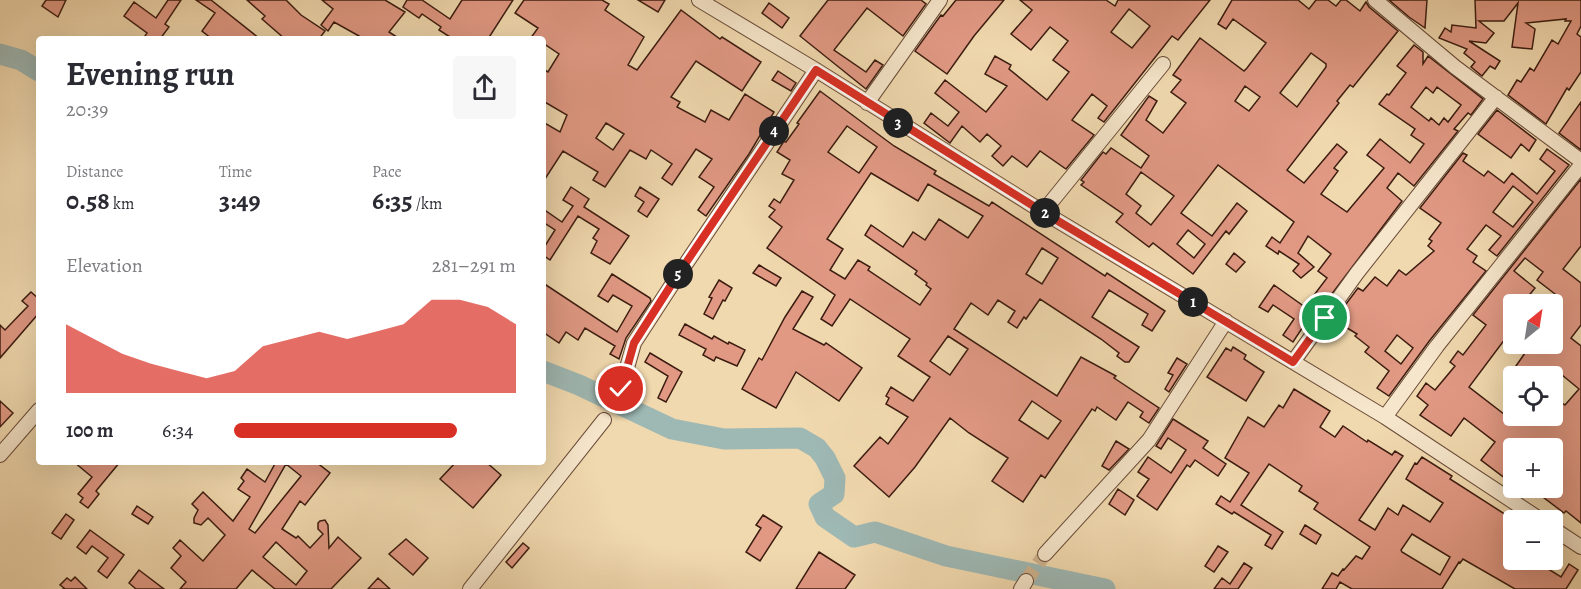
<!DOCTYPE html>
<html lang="en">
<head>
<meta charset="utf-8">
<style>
	:root { --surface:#fff; --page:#f7f7f7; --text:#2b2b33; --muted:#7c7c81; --accent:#d93025 }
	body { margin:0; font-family:Alegreya,serif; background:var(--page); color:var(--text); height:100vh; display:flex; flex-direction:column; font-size:22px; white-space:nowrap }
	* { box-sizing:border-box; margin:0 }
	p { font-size:20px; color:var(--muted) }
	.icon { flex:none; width:33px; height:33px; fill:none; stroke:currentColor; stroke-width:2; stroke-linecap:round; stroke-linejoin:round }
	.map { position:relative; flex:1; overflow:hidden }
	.details { position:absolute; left:36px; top:36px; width:510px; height:429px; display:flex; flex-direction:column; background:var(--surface); border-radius:6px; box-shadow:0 6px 24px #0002 }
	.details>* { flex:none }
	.needle { width:39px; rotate:30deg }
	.buttons { position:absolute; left:1503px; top:294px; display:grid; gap:12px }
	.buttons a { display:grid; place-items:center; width:60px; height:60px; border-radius:6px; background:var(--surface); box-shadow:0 6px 24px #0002; font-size:30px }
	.pin { position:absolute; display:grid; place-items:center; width:51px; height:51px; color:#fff; margin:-26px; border:3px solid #fff; border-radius:50%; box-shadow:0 2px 6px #0007 }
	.km { position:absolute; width:30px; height:30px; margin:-15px; border-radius:50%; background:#222; color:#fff; font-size:16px; line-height:30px; text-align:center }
	.round { display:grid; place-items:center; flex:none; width:63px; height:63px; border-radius:6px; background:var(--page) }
	.summary { display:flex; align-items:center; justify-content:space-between; height:102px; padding:0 30px }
	h1 { font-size:33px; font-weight:600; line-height:45px }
	.metrics { display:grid; grid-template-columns:repeat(3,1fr); gap:9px; height:102px; padding:6px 30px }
	.metrics div { display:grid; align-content:center }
	.metrics b { font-size:26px; font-weight:600 }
	.metrics small { font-size:16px; font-weight:400 }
	.metrics p { font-size:16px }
	.chart { height:168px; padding:12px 30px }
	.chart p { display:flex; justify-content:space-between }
	.chart svg { width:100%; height:108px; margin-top:6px; fill:var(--accent); opacity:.7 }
	ul { padding:0 30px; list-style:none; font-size:20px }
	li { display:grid; grid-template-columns:96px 72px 1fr; align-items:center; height:45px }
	li i { height:15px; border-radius:8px; background:var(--accent) }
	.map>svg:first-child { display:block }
</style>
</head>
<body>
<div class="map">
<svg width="1581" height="589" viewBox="0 0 1581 589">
	<rect width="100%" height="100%" fill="#f1d9af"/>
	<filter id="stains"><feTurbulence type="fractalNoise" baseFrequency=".00333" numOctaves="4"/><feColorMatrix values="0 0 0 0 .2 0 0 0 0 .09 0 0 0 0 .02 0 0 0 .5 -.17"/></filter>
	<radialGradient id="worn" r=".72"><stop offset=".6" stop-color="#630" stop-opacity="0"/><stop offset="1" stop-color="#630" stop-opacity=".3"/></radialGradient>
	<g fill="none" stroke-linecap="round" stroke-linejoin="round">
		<path stroke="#9eb8b4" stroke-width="21" d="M0,54L21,60L39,71
			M543,371L579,385L672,429L724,439L800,438L817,448L825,458L835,478L834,494L819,504L825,517L854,537L875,532L946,556L1105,589"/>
	</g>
	<path fill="#e19984" stroke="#3c1c10" stroke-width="1.5" fill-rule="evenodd" d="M46,0H66L58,17L42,6Z
		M168,0H181L165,24L169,27L160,39H143L147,33L124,16L134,2L156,18Z
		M196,0H211L260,39H212L202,31L215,13Z
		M247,0H286L301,15L325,31L319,39H285L262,19L265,16Z
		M322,0H385L405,12L389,32L400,39H356L359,36L334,22L328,31L321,25L333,9Z
		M407,0H422L450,19L462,0H513L488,39H453L439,30L441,27L422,14L419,18L403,7Z
		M524,0H602L609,4L605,10L644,37L628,65L637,70L681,10L720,39L722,37L761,62L742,91L696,61L671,97L680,102L677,107L705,122L711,110L729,120L745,94L774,112L749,154L706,216L698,210L714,187L699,177L712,159L696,149L672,185L662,178L672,164L651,150L646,159L630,150L605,187L593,180L598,172L563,151L543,182V122L560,132L567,115L543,101V69L548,72L559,54L543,43V39H530L538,28L515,13ZM606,123L624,134L613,150L596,138Z
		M638,0H665L658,12Z
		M828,0H921L926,4L903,36L867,8L834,50L866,72L875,60L883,65L866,89L800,36Z
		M956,0H1004L974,36L947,74L915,51L941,15L943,16Z
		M1020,0H1106L1115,6L1118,0H1210L1178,40L1172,36L1104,122L1098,118L1107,106L1092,94L1072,120L1094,135L1066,169L1040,151L1027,167L1012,156L1003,166L992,156L1001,146L987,134L980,142L962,126L950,143L924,123L931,113L948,126L959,112L935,93L945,80L986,112L1007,86L985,74L995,56L1011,65L1009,69L1047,100L1069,72L1053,60L1068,41L1050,27L1031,50L1011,34L1032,10ZM1129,9L1150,26L1132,48L1111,32Z
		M1232,0H1298L1309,9L1316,0H1328L1336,6L1341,0H1346L1360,11L1366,2L1369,7L1398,31L1353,87L1350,85L1337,101L1339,103L1287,170L1304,183L1337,144L1347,152L1334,168L1338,171L1321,194L1347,212L1384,168L1367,155L1380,139L1410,163L1424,144L1411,135L1415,129L1379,104L1387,94L1389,95L1406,73L1397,66L1414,45L1423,52V64L1428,56L1483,99L1471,115L1468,113L1454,129L1458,131L1414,186L1398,173L1387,188L1402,201L1322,307L1318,304L1293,342L1283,335L1294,319L1273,305L1268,312L1259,307L1274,285L1305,307L1327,278L1318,271L1331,254L1308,236L1298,253L1314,267L1301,278L1293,271L1299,264L1279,251L1278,254L1266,246L1272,237L1280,243L1294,222L1218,165L1181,213L1212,236L1237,203L1247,211L1229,234L1226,231L1193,274L1153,243L1149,247L1116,222L1123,214L1081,185L1084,182L1081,180L1103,152L1106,154L1111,148L1141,168L1149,156L1121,135L1149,96L1157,101L1146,120L1163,133L1186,103L1171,92L1181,80L1173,75L1200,38L1244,71L1247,68L1266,43L1233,19L1226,29L1218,24ZM1311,53L1326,64V67L1297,107L1280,93ZM1245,86L1260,97L1249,111L1235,101ZM1426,87L1433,93L1437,87L1461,105L1448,122L1444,118L1439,125L1431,118L1429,121L1411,107ZM1141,172L1174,196L1151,225L1136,213L1141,206L1126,194ZM1188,230L1205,244L1194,258L1177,244Z
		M1389,0H1427L1425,28L1409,17Z
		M1475,0H1581V26L1577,34L1581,37V72L1569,90L1567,88L1546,124L1508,95L1517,80L1521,82L1530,68L1534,71L1552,40L1558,44L1571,21H1565L1566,19L1526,23L1535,29L1532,49L1512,47L1518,3L1504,21H1479L1494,33L1486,43L1469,41L1500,61L1495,69L1490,66L1482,76L1471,67L1475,62L1464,53L1467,49L1439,38L1445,28L1451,32L1452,25L1476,28Z
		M769,3L789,18L782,28L762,13Z
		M778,71L796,83L791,91L772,80Z
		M820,91L894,146L936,171L934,174L989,206L992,202L1105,276L1107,273L1165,311L1152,331L1142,325L1148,314L1109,290L1092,317L1139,347L1129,362H1125L1117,356L1119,353L1101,339L1040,299L1026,319L1024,317L1017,328L1008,322L1015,311L998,300L988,315L971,303L954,329L1057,396L1081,357L1116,376L1114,378L1159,408L1149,423L1140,417L1143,412L1128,402L1116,420L1097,407L1095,411L1092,409L1045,478L1041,475L1023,502L992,481L1008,458L969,433L950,418L915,467L889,497L854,466L880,437L888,444L908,417L886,404L889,398L886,396L891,387L913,401L930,377L898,356L910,339L850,299L832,326L821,319L835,295L767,248L782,227L769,217L775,210L769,206L774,199L780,203L794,180L782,174L790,160L777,152L784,141L786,142L799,124L797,123ZM847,126L877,147L859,173L828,152ZM871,173L918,201L928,184L983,216L968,238L939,219L925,240L913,232L903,247L871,225L865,235L917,271L915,274L927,283L926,285L931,289L920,305L868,270L870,267L858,260L845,279L830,270L843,249L827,239ZM1042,248L1058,258L1042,284L1026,274ZM948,336L968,349L950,375L930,361ZM1032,401L1061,421L1048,439L1019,420Z
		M1581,102V150L1559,133Z
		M1497,110L1536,140L1529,151L1521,144L1511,158L1478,134Z
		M1547,149L1569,165L1497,256L1489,250L1501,236L1486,225L1467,249L1477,256L1473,262L1486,271L1430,340L1389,396L1377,388L1389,371L1365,352L1369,347L1355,336L1357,334L1334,320L1358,288L1363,291L1375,277L1387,286L1399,270L1406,275L1434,251L1428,246L1432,241L1429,239L1441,223L1420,208L1463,153L1467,155L1463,161L1484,176L1488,171L1504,183L1512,173L1537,194L1555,171L1540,159ZM1513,186L1533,202L1513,227L1493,212ZM1397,335L1413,348L1401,364L1385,351Z
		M1581,179V246L1563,269L1581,283V325L1571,338L1581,346V523L1566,511L1564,513L1531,488H1552V448H1514V485L1481,460L1495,442L1464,418L1451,436L1420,415L1428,405L1417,396L1426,383L1435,390L1455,366L1450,362L1458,351L1463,355L1486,325L1473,315ZM1525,258L1543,272L1537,280L1555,294L1546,304H1552V344H1514L1525,353L1509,376H1552V386L1562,375L1579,389L1565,405L1552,396V416H1517L1513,421L1469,387L1505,339H1507L1514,343V304H1522L1535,288L1514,271Z
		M571,187L589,199L584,207L629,236L610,264L591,253L597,241L593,238L599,229L578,216L550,260L543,255V249L555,230L543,222V209L562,222L573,206L563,200Z
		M640,187L659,199L647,217L638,211L644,202L635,196Z
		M1234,253L1245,262L1236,272L1226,264Z
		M759,265L781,278L776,286L753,273Z
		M612,274L650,298L651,301L626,338L619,359L610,354L615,346L585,328L578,340L566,332L559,343L543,332V283L617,332L632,306L613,295L608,302L598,296Z
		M719,280L732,288L725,301L723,300L713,319L704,314L712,298L709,297Z
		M802,291L813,297L793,329L824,345L826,343L862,368L839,401L796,372L776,408L742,389L759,358L762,360L785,317Z
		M31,292L39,299V313L0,358V325L5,330L28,306L22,301Z
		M685,324L712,339L714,336L728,344L729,342L745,350L737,366L716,357L714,361L703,355L706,349L679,335Z
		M1233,347L1246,355L1244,359L1264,372L1246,401L1207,377L1226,348L1231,351Z
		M650,353L682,372L666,402L658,398L668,376L645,362Z
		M1177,358L1187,364L1169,392L1165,389L1173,375L1168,373Z
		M1294,389L1330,411L1320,427L1335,437L1343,426L1367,442L1368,440L1392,455L1395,451L1403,456L1359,520L1375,530L1388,508L1398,515L1403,505L1430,522L1443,503L1406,479L1415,463L1417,464L1422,457L1452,476L1450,479L1514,520V560H1549L1545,567L1561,577L1569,564L1578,570L1566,589H1515L1463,559L1460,563L1459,562L1442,589H1352L1340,582L1336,589H1322L1332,573L1338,576L1343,569L1344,570L1356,556L1362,559L1370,547L1314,509L1318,503L1299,491L1302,486L1269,464L1241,505L1283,532L1272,549L1265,545L1271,535L1234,512L1232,514L1216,504L1221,496L1230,502L1249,473L1225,458L1248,417L1264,427L1279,405L1283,408ZM1412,534L1450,557L1440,575L1402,552L1401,550Z
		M0,401L13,413L0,427Z
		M1173,419L1208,441L1203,448L1226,464L1218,476L1195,460L1190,467L1187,465L1157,510L1137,496L1149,479L1138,472L1148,457L1171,473L1186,450L1168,438L1161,449L1156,446Z
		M1116,441L1129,449L1109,470L1102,466Z
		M74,462H120L96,491L99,494L88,508L80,502L83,498L78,494L92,477Z
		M276,462H316L330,473L305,505L300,501L282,529L296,538L298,536L310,548L323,534L318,529V523L320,521L325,520L328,525L329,548L338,537L361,558L331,589H275L252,570L236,589H180L186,582L171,568L181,556L173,548L180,540L203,561L225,535L208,518L201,525L194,523V518L198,510L192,504L203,492L233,521L250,497L238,489L244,481L241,478L247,469L265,482ZM286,464L301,476L255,533L249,529ZM276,542L307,571L296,585L263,557Z
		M456,462H486L501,475L473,508L440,479Z
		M1118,489L1134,500L1125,515L1109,504Z
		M137,506L153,517L148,524L132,514Z
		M66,514L74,520L61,539L52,533Z
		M763,515L782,527L760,561L746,552L761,528L756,525Z
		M1305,525L1321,535L1316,544L1300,534Z
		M90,530L124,555L107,578L98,571L108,558L92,546L86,554L77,547Z
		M406,539L428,558L413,575L389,554Z
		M523,543L529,548L512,568L506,562Z
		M1218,546L1228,552L1214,572L1205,566Z
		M819,552L855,575L845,589H796Z
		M1244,563L1252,568L1238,589H1214L1222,578L1230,584Z
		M139,570L164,589H136L129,583Z
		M75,577L87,589H63L64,588L60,585L67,578L71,581Z
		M378,578L390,589H368Z"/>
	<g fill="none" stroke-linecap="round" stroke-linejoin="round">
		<path stroke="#cdb38f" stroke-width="14" stroke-dasharray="14 7" stroke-linecap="butt" d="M1026,581L1045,554"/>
		<defs>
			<path id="street" d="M699,0L816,70L1043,212L1385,417L1541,520
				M1375,0L1455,67L1581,161
				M867,103L940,0
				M1043,212L1163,64
				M1293,362L1357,273L1496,97
				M621,389L634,343L675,280L816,70
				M1385,417L1437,346L1581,165
				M0,455L39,410
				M1552,528L1581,547
				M1045,554L1149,440L1226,321
				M470,589L604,420
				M1021,589L1026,581"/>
		</defs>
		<use href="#street" stroke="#694b38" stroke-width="16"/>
		<path stroke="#3c1c10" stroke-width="2" stroke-dasharray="4.5 3" stroke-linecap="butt" d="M610,409L616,399"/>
		<use href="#street" stroke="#f6e6cb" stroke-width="14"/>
	</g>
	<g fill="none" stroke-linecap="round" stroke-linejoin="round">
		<defs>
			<path id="route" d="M621,389L634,343L675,279L816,70L1043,212L1293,362L1325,318"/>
		</defs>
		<use href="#route" stroke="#fff" stroke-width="12"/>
		<use href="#route" stroke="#d93025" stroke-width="8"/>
	</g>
	<rect width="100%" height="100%" filter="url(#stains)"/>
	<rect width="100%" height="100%" fill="url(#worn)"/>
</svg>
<div class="buttons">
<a><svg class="needle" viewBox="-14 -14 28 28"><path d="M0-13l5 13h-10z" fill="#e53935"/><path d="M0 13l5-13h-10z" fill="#7c7c81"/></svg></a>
<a><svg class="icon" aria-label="locate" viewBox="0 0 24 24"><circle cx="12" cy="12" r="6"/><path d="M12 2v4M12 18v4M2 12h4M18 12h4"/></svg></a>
<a>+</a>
<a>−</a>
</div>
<div class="pin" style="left:1325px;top:318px;background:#1e9e55"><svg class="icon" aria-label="arrive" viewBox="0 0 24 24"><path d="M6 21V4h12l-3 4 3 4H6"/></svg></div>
<div class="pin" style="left:621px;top:389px;background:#d93025"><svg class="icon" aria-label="check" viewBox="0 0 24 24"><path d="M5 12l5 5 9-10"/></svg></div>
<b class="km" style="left:1193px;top:302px">1</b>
<b class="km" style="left:1045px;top:213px">2</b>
<b class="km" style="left:898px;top:123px">3</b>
<b class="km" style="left:774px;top:131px">4</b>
<b class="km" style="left:678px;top:274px">5</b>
<section class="details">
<div class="summary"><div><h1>Evening run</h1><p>20:39</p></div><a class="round"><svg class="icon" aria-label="share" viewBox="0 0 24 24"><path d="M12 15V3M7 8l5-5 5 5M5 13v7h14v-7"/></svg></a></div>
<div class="metrics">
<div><p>Distance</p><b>0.58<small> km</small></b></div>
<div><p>Time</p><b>3:49</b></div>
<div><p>Pace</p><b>6:35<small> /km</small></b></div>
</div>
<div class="chart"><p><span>Elevation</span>281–291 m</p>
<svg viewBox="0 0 160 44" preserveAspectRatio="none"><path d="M0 44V16L10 22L20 28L30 32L40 35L50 38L60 35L70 25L80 22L90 19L100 22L110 19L120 16L130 6L140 6L150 9L160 16V44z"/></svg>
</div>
<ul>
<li><b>100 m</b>6:34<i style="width:79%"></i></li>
</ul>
</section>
</div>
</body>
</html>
